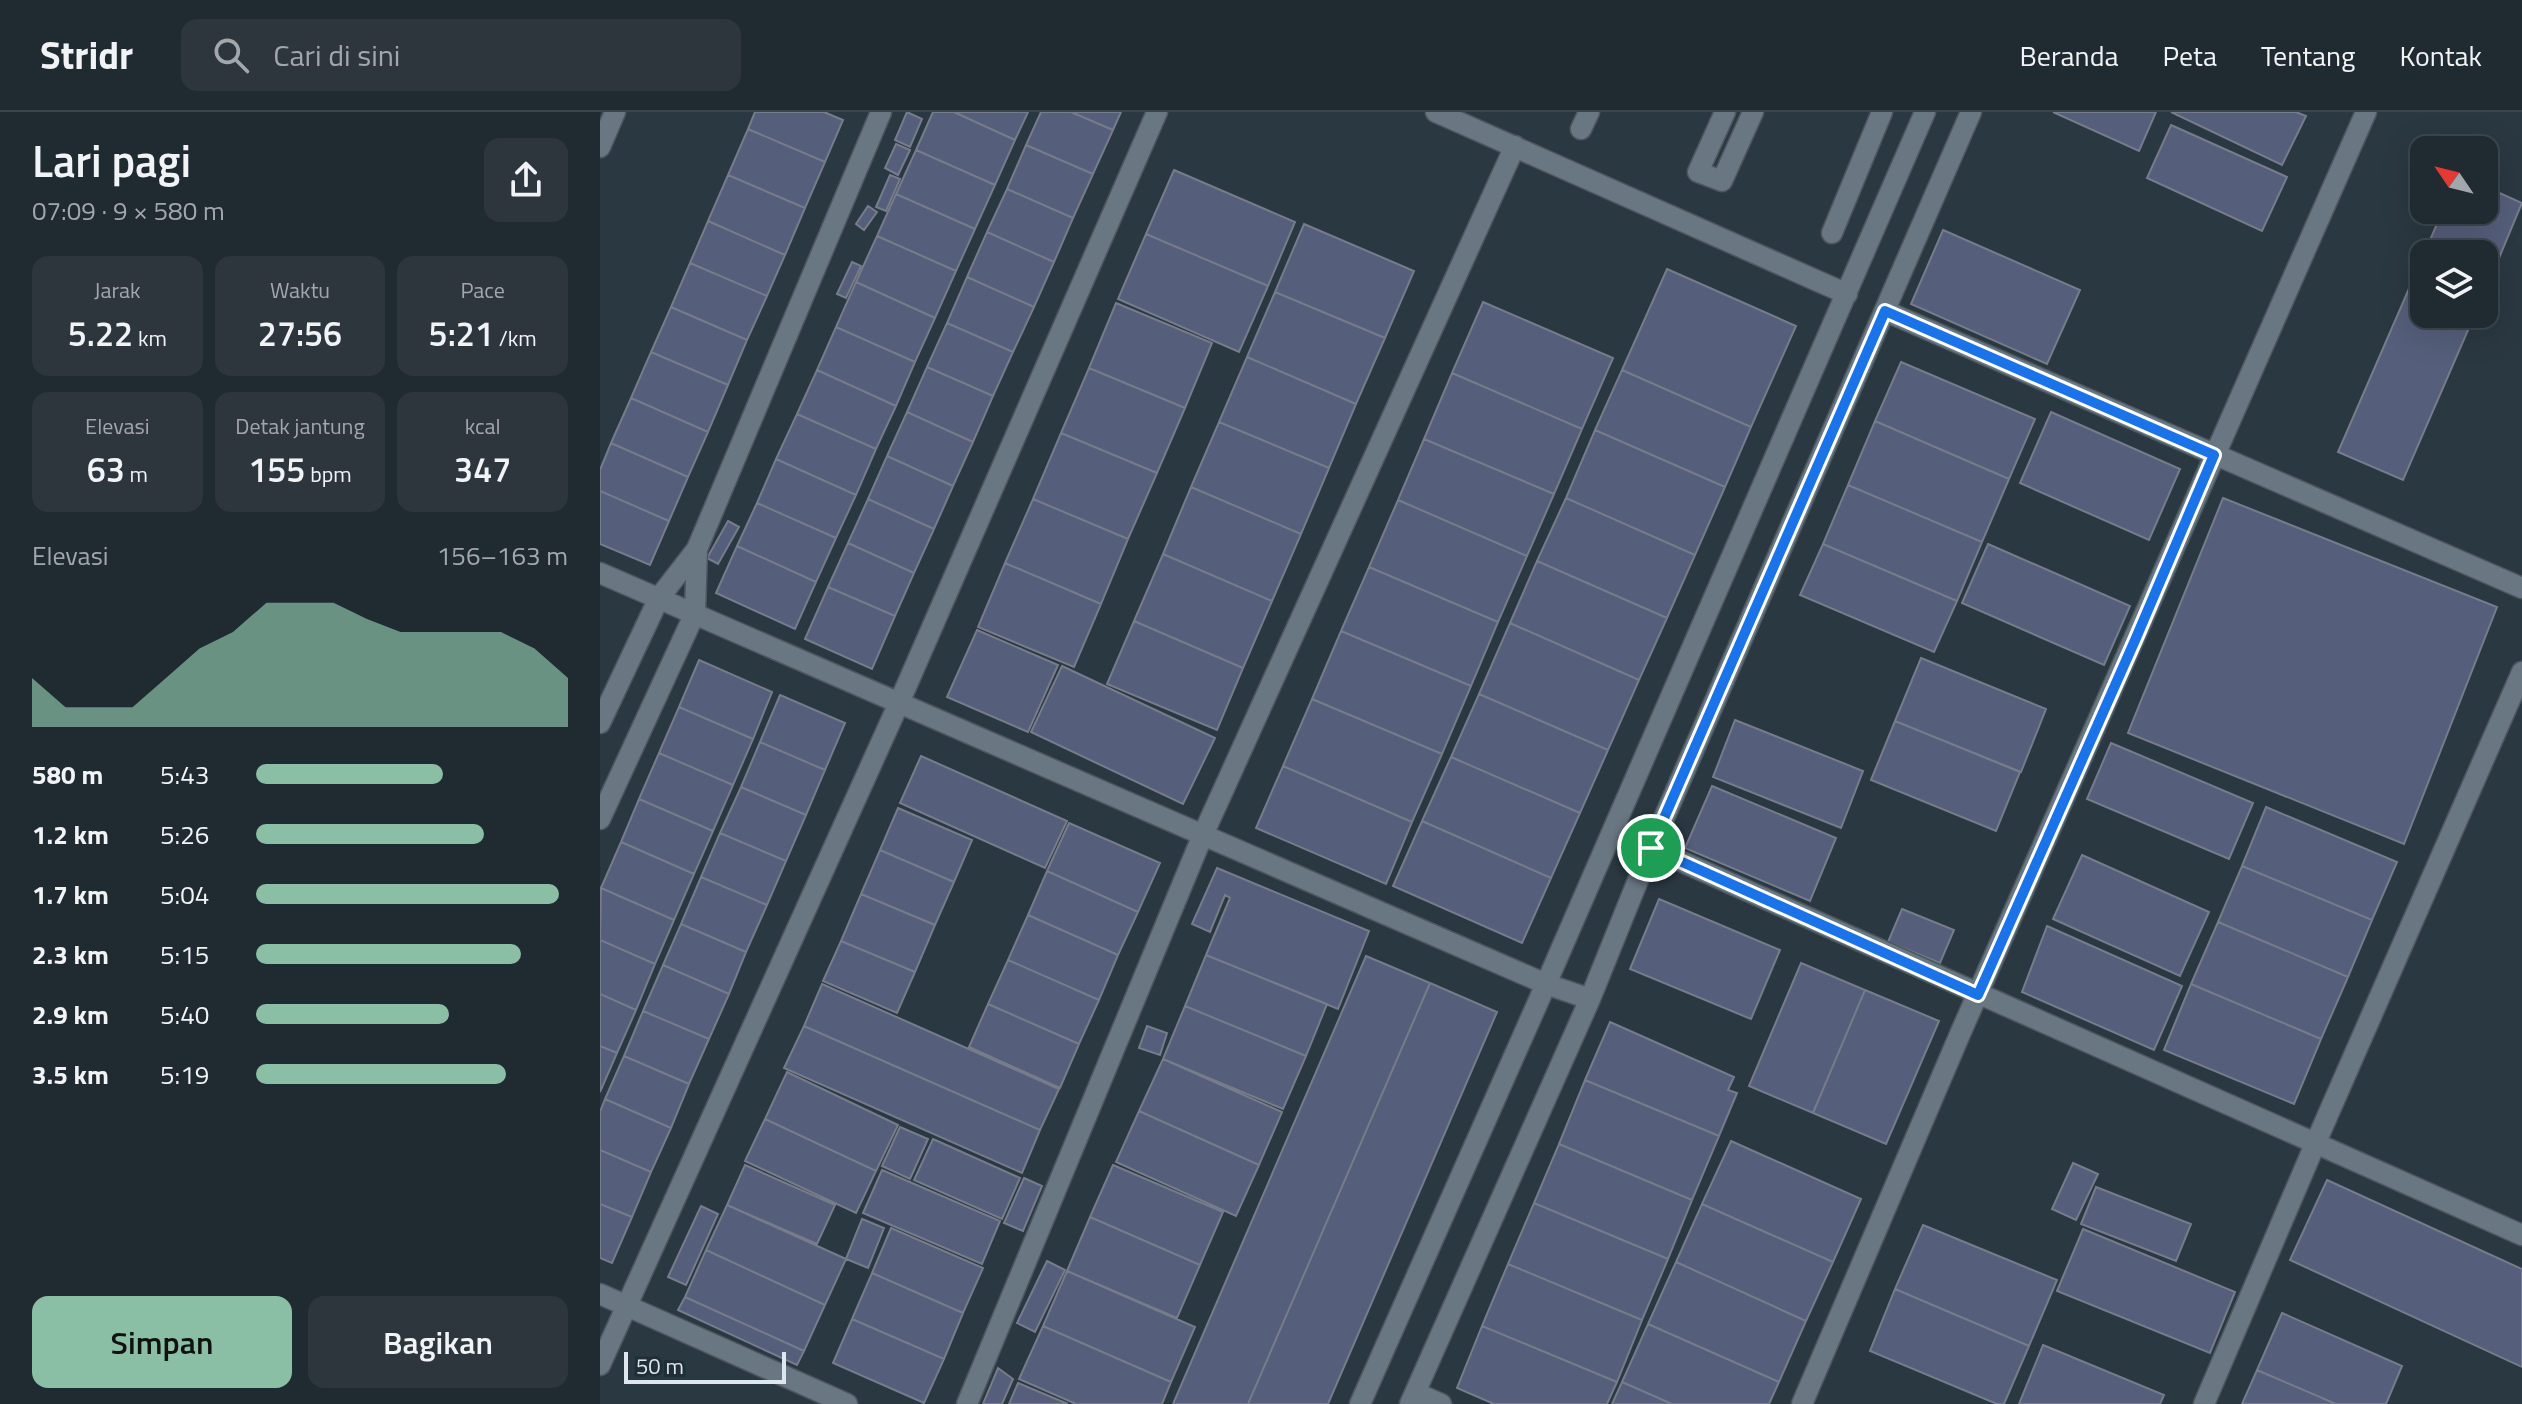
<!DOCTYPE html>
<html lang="id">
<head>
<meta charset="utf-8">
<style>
	:root { --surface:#202a31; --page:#2d363d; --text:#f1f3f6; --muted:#a2a7ab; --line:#3d464d; --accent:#8abfa5 }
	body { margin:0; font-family:"Titillium Web",sans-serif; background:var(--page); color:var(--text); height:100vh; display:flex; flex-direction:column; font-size:30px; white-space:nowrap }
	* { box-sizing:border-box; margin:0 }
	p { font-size:26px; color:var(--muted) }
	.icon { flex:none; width:44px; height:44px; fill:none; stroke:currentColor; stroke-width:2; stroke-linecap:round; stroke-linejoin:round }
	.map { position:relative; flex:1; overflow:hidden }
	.sheet { display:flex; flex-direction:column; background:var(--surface); width:600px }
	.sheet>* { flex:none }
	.needle { width:52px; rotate:305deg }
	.buttons { position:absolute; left:1810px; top:24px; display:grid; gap:16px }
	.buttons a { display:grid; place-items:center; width:88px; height:88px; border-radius:16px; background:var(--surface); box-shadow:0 8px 32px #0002,0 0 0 2px var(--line); font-size:40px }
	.scale { position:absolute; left:24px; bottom:20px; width:162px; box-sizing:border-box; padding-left:8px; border:4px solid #dfe7ee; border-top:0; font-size:22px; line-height:28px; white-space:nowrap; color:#dfe7ee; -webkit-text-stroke:6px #202e37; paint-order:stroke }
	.pin { position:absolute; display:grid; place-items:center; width:68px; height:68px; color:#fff; margin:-34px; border:4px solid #fff; border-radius:50%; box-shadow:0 2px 8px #0007 }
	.round { display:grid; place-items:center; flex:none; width:84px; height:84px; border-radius:16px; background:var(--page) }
	.head { display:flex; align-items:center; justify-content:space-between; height:136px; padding:0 32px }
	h1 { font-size:44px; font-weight:600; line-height:60px }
	.metrics { display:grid; grid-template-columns:repeat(3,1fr); gap:12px; height:136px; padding:8px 32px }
	.metrics div { display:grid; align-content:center; border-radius:16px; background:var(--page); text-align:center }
	.metrics b { font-size:34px; font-weight:600 }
	.metrics small { font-size:22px; font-weight:400 }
	.metrics p { font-size:22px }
	.chart { height:224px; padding:16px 32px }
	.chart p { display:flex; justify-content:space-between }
	.chart svg { width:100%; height:144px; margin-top:8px; fill:var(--accent); opacity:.7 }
	.action { display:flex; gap:16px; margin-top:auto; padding:16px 32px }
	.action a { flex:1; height:92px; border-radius:16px; background:var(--accent); color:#111; font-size:32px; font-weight:600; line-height:92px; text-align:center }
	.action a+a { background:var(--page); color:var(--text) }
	ul { padding:0 32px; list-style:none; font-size:26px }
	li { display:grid; grid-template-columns:128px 96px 1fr; align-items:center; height:60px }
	li i { height:20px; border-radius:10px; background:var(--accent) }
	header { display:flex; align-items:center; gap:48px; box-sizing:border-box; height:112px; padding:0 40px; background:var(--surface); border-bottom:2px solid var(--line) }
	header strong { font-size:38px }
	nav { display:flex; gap:44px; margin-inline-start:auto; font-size:28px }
	.search { width:560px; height:72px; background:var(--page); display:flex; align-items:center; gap:20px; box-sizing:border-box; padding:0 28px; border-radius:16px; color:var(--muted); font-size:30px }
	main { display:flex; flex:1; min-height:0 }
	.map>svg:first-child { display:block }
</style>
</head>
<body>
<header>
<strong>Stridr</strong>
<div class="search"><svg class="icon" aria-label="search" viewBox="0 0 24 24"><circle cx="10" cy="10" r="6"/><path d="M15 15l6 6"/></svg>Cari di sini</div>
<nav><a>Beranda</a><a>Peta</a><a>Tentang</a><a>Kontak</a></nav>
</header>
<main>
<section class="sheet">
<div class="head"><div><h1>Lari pagi</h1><p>07:09 · 9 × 580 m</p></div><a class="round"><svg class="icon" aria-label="share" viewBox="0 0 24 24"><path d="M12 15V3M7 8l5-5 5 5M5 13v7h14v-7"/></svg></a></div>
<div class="metrics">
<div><p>Jarak</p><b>5.22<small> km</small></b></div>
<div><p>Waktu</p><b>27:56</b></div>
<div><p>Pace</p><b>5:21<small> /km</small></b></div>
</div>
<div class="metrics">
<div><p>Elevasi</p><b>63<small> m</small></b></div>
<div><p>Detak jantung</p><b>155<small> bpm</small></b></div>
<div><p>kcal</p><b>347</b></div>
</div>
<div class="chart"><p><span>Elevasi</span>156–163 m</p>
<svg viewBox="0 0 160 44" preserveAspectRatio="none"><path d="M0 44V29L10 38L20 38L30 38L40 29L50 20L60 15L70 6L80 6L90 6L100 11L110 15L120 15L130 15L140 15L150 20L160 29V44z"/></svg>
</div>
<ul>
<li><b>580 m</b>5:43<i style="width:60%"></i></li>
<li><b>1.2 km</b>5:26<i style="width:73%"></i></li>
<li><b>1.7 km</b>5:04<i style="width:97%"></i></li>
<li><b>2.3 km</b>5:15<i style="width:85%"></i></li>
<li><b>2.9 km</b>5:40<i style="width:62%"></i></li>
<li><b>3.5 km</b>5:19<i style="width:80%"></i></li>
</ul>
<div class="action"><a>Simpan</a><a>Bagikan</a></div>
</section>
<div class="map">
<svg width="1922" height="1292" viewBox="0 0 1922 1292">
	<rect width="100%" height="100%" fill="#2a3841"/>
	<path fill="#555e7a" stroke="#777c8b" stroke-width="2" d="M155,0H224L243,8L225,50L148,17Z
		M307,0L322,7L310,35L295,28Z
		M333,0H354L415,28L395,73L316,38Z
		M354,0H428L415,28Z
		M441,0H471L513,18L493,62L426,33Z
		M471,0H521L513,18Z
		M1453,0H1556L1539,39Z
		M1571,0H1696L1706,4L1682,53Z
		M1571,13L1687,65L1662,119L1547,66Z
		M148,17L225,50L205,96L128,63Z
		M296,32L310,38L298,63L285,56Z
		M426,33L493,62L473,106L407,77Z
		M316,38L395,73L375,117L296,82Z
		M574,58L695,110L668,174L546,122Z
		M128,63L205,96L185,143L108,109Z
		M290,63L300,67L286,99L276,95Z
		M1884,74L1922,91L1884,182V142H1824L1843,98H1884Z
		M407,77L473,106L454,150L387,120Z
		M296,82L375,117L356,159L277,124Z
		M268,94L277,100L264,118L256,112Z
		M108,109L185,143L167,184L90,151Z
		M704,112L814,159L785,226L675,180Z
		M1343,118L1480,178L1447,252L1311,192Z
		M387,120L454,150L434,195L367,165Z
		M546,122L668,174L639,240L518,187Z
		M277,124L356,159L335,206L256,170Z
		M1824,142V202H1875L1803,368L1738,340Z
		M252,150L261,154L246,186L237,182Z
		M90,151L167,184L147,228L71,195Z
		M1067,157L1196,214L1151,315L1022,258Z
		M367,165L434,195L413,240L347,211Z
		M256,170L335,206L315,250L236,215Z
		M675,180L785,226L756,292L647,245Z
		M883,190L1013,246L982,317L852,261Z
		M516,191L612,231L585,296L489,256Z
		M71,195L147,228L128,273L51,240Z
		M347,211L413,240L393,284L327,255Z
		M236,215L315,250L296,294L217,258Z
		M51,240L128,273L108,320L31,286Z
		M647,245L756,292L729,356L619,310Z
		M1301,250L1435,307L1409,367L1275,309Z
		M327,255L393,284L373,330L307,300Z
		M489,256L585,296L557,361L461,321Z
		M217,258L296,294L276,337L197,302Z
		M1022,258L1151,315L1125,375L995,318Z
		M852,261L982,317L954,382L824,327Z
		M31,286L108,320L88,365L11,331Z
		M307,300L373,330L353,374L287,344Z
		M1451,300L1580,357L1549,428L1420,371Z
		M197,302L276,337L256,383L176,347Z
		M1275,309L1409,367L1382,430L1248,373Z
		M619,310L729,356L701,422L591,375Z
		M995,318L1125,375L1095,443L966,386Z
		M461,321L557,361L528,427L433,387Z
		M824,327L954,382L927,444L798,388Z
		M11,331L88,365L69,409L0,379V358Z
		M287,344L353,374L334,417L268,387Z
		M176,347L256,383L236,426L157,391Z
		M1248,373L1382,430L1357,489L1223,432Z
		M591,375L701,422L672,489L563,442Z
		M0,379L69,409L50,453L0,432Z
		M966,386L1095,443L1067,506L937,449Z
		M1623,386L1897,495L1804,732L1528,621Z
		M268,387L334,417L314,461L248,431Z
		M433,387L528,427L501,492L405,451Z
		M798,388L927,444L898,510L769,455Z
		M157,391L236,426L216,470L137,434Z
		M128,409L139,415L118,452L107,446Z
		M248,431L314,461L295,504L228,475Z
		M1223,432L1357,489L1334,540L1200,483Z
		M1388,432L1530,494L1504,553L1362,491Z
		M137,434L216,470L195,517L116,481Z
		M563,442L672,489L643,556L534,509Z
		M937,449L1067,506L1039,568L910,511Z
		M405,451L501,492L474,555L378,515Z
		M769,455L898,510L871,574L741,519Z
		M228,475L295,504L272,557L205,527Z
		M534,509L643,556L617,618L507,572Z
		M910,511L1039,568L1008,638L879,582Z
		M377,518L458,553L428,620L347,585Z
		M741,519L871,574L842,642L712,587Z
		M1321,546L1446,597L1421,660L1295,609Z
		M99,548L172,580L153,627L79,595Z
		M462,554L615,626L583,692L431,620Z
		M879,582L1008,638L980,701L851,645Z
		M180,583L245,611L225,658L160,630Z
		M712,587L842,642L812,710L683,654Z
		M79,595L153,627L133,673L59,641Z
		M1135,608L1263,659L1241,716L1113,665Z
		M1295,609L1420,660L1396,719L1271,668Z
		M160,630L225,658L206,703L141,675Z
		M1511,631L1653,691L1629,747L1487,687Z
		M59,641L133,673L113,719L39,687Z
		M321,644L467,709L445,756L300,691Z
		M851,645L980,701L951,766L822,709Z
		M683,654L812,710L786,772L656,716Z
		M1112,674L1236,726L1210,789L1085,736Z
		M141,675L206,703L186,749L120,721Z
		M39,687L113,719L94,762L21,730Z
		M1666,695L1797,750L1772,808L1642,754Z
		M298,696L372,728L354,770L280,738Z
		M822,709L951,766L922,831L793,774Z
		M469,711L560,751L538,800L447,759Z
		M120,721L186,749L167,793L101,765Z
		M21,730L94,762L74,808L1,776Z
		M280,738L354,770L335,813L261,782Z
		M1482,743L1609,800L1580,864L1453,807Z
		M1642,754L1772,808L1748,865L1618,810Z
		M617,756L769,819L738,897L606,843L630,786L625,783L610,820L592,812Z
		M447,759L538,800L518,843L428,803Z
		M101,765L167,793L146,840L81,812Z
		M1,776L74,808L55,852L0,828Z
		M261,782L335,813L315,860L241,829Z
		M1059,787L1180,838L1151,907L1030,857Z
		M1302,797L1354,818L1340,851L1288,830Z
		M428,803L518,843L499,888L408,848Z
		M1618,810L1748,865L1721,927L1591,872Z
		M81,812L146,840L129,882L63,853Z
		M1447,814L1582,874L1554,938L1422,880Z
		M0,828L55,852L36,898L0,882Z
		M241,829L315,860L297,901L223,869Z
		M606,843L727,892L706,944L585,894Z
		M766,844L830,871L648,1292H573Z
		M408,848L499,888L479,932L388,892Z
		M1201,851L1265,878L1213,1001L1149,974Z
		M63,853L129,882L109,927L43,899Z
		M830,871L897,900L728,1292H648Z
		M222,872L459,977L440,1018L204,914Z
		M1591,872L1721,927L1694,992L1564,938Z
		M1265,878L1339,909L1286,1032L1213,1001Z
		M0,882L36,898L17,941L0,934Z
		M388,892L479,932L460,976L369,935Z
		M585,894L706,944L683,997L563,947Z
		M43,899L109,927L89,972L24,944Z
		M1010,910L1134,965L1128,978L1137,981L1119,1024L985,968Z
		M204,914L440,1018L422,1061L184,956Z
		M547,914L567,921L560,943L539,936Z
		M0,934L17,941L0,980Z
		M24,944L89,972L71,1016L5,987Z
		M563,947L682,1000L659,1053L539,999Z
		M187,960L298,1013L276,1059L165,1007Z
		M985,968L1119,1024L1092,1088L959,1032Z
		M5,987L71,1016L51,1060L0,1038V1000Z
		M539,999L659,1053L636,1104L516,1050Z
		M165,1007L276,1059L256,1101L145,1049Z
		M300,1015L328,1027L310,1067L282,1054Z
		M333,1027L420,1066L402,1107L314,1068Z
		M1131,1029L1261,1087L1233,1150L1102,1092Z
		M959,1032L1092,1088L1068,1147L934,1091Z
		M0,1038L51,1060L32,1105L0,1092Z
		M1473,1051L1498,1062L1476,1108L1452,1097Z
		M145,1053L235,1093L217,1132L127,1093Z
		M513,1053L623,1100L600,1153L490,1105Z
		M282,1058L400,1109L382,1152L263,1101Z
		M424,1066L442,1074L423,1119L404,1111Z
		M1727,1068L1922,1157V1255L1690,1148Z
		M1496,1075L1591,1112L1576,1149L1481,1112Z
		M934,1091L1068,1147L1042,1208L908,1152Z
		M0,1092L32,1105L12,1151L0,1146Z
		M1102,1092L1233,1150L1206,1209L1076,1150Z
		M127,1093L246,1147L225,1193L106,1138Z
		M101,1094L118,1102L86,1173L68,1165Z
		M490,1105L600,1153L577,1206L467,1159Z
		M262,1107L284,1116L268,1156L246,1147Z
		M1323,1113L1457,1168L1429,1234L1295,1177Z
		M291,1116L383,1156L363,1201L272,1161Z
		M1483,1117L1635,1180L1610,1241L1457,1179Z
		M106,1138L225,1193L204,1239L85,1185Z
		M447,1149L465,1158L435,1220L417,1211Z
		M1076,1150L1206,1209L1179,1270L1048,1212Z
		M908,1152L1042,1208L1017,1270L882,1214Z
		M467,1159L595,1215L571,1270L443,1214Z
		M272,1161L363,1201L344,1247L252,1207Z
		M1295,1177L1429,1234L1404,1292H1397L1270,1239Z
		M85,1185L204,1239L197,1253L78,1198Z
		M1682,1201L1802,1254L1786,1292H1736L1657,1258Z
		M252,1207L344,1247L324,1291L233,1251Z
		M1048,1212L1179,1270L1169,1292H1072L1022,1270Z
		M443,1214L571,1270L562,1292H476L419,1267Z
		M882,1214L1017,1270L1007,1292H894L857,1276Z
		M1443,1233L1564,1283L1560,1292H1419Z
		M398,1256L413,1267L402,1292H383Z
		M1657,1258L1736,1292H1642Z
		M1022,1270L1072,1292H1012Z
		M418,1271L468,1292H409Z"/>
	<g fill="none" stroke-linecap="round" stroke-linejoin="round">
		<defs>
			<path id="minor" d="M836,0L1247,182
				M1125,0L1098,60L1122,69L1153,0
				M981,17L989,0
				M0,35L15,0
				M1232,121L1282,0
				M1285,199L1922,476
				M0,461L946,872L990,887
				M0,611L59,486L97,437L281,0
				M0,707L95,501L97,437
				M1051,736L1922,1123
				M0,1182L247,1292
				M0,1253L299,591L557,0
				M816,1281L841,1292
				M367,1292L602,725L915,34
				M760,1292L946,872L1325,0
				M810,1292L990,887L1051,736L1371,0
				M1202,1292L1360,922L1766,0
				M1604,1292L1716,1030L1922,560"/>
		</defs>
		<use href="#minor" stroke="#4b575f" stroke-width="23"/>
		<use href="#minor" stroke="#687782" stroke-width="20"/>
	</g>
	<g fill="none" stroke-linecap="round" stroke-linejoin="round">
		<defs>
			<path id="route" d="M1285,199L1614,343L1536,526L1378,883L1051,736Z"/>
		</defs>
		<use href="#route" stroke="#fff" stroke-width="16"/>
		<use href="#route" stroke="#1a73e8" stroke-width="10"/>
	</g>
</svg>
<div class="buttons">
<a><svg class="needle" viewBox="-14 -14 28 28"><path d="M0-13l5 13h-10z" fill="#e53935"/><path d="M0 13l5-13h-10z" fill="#a2a7ab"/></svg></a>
<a><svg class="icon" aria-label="layers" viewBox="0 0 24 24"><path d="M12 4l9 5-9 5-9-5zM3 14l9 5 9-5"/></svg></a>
</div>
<div class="scale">50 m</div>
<div class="pin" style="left:1051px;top:736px;background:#1e9e55"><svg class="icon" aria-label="arrive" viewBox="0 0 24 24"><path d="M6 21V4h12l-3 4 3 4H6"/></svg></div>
</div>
</main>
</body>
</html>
